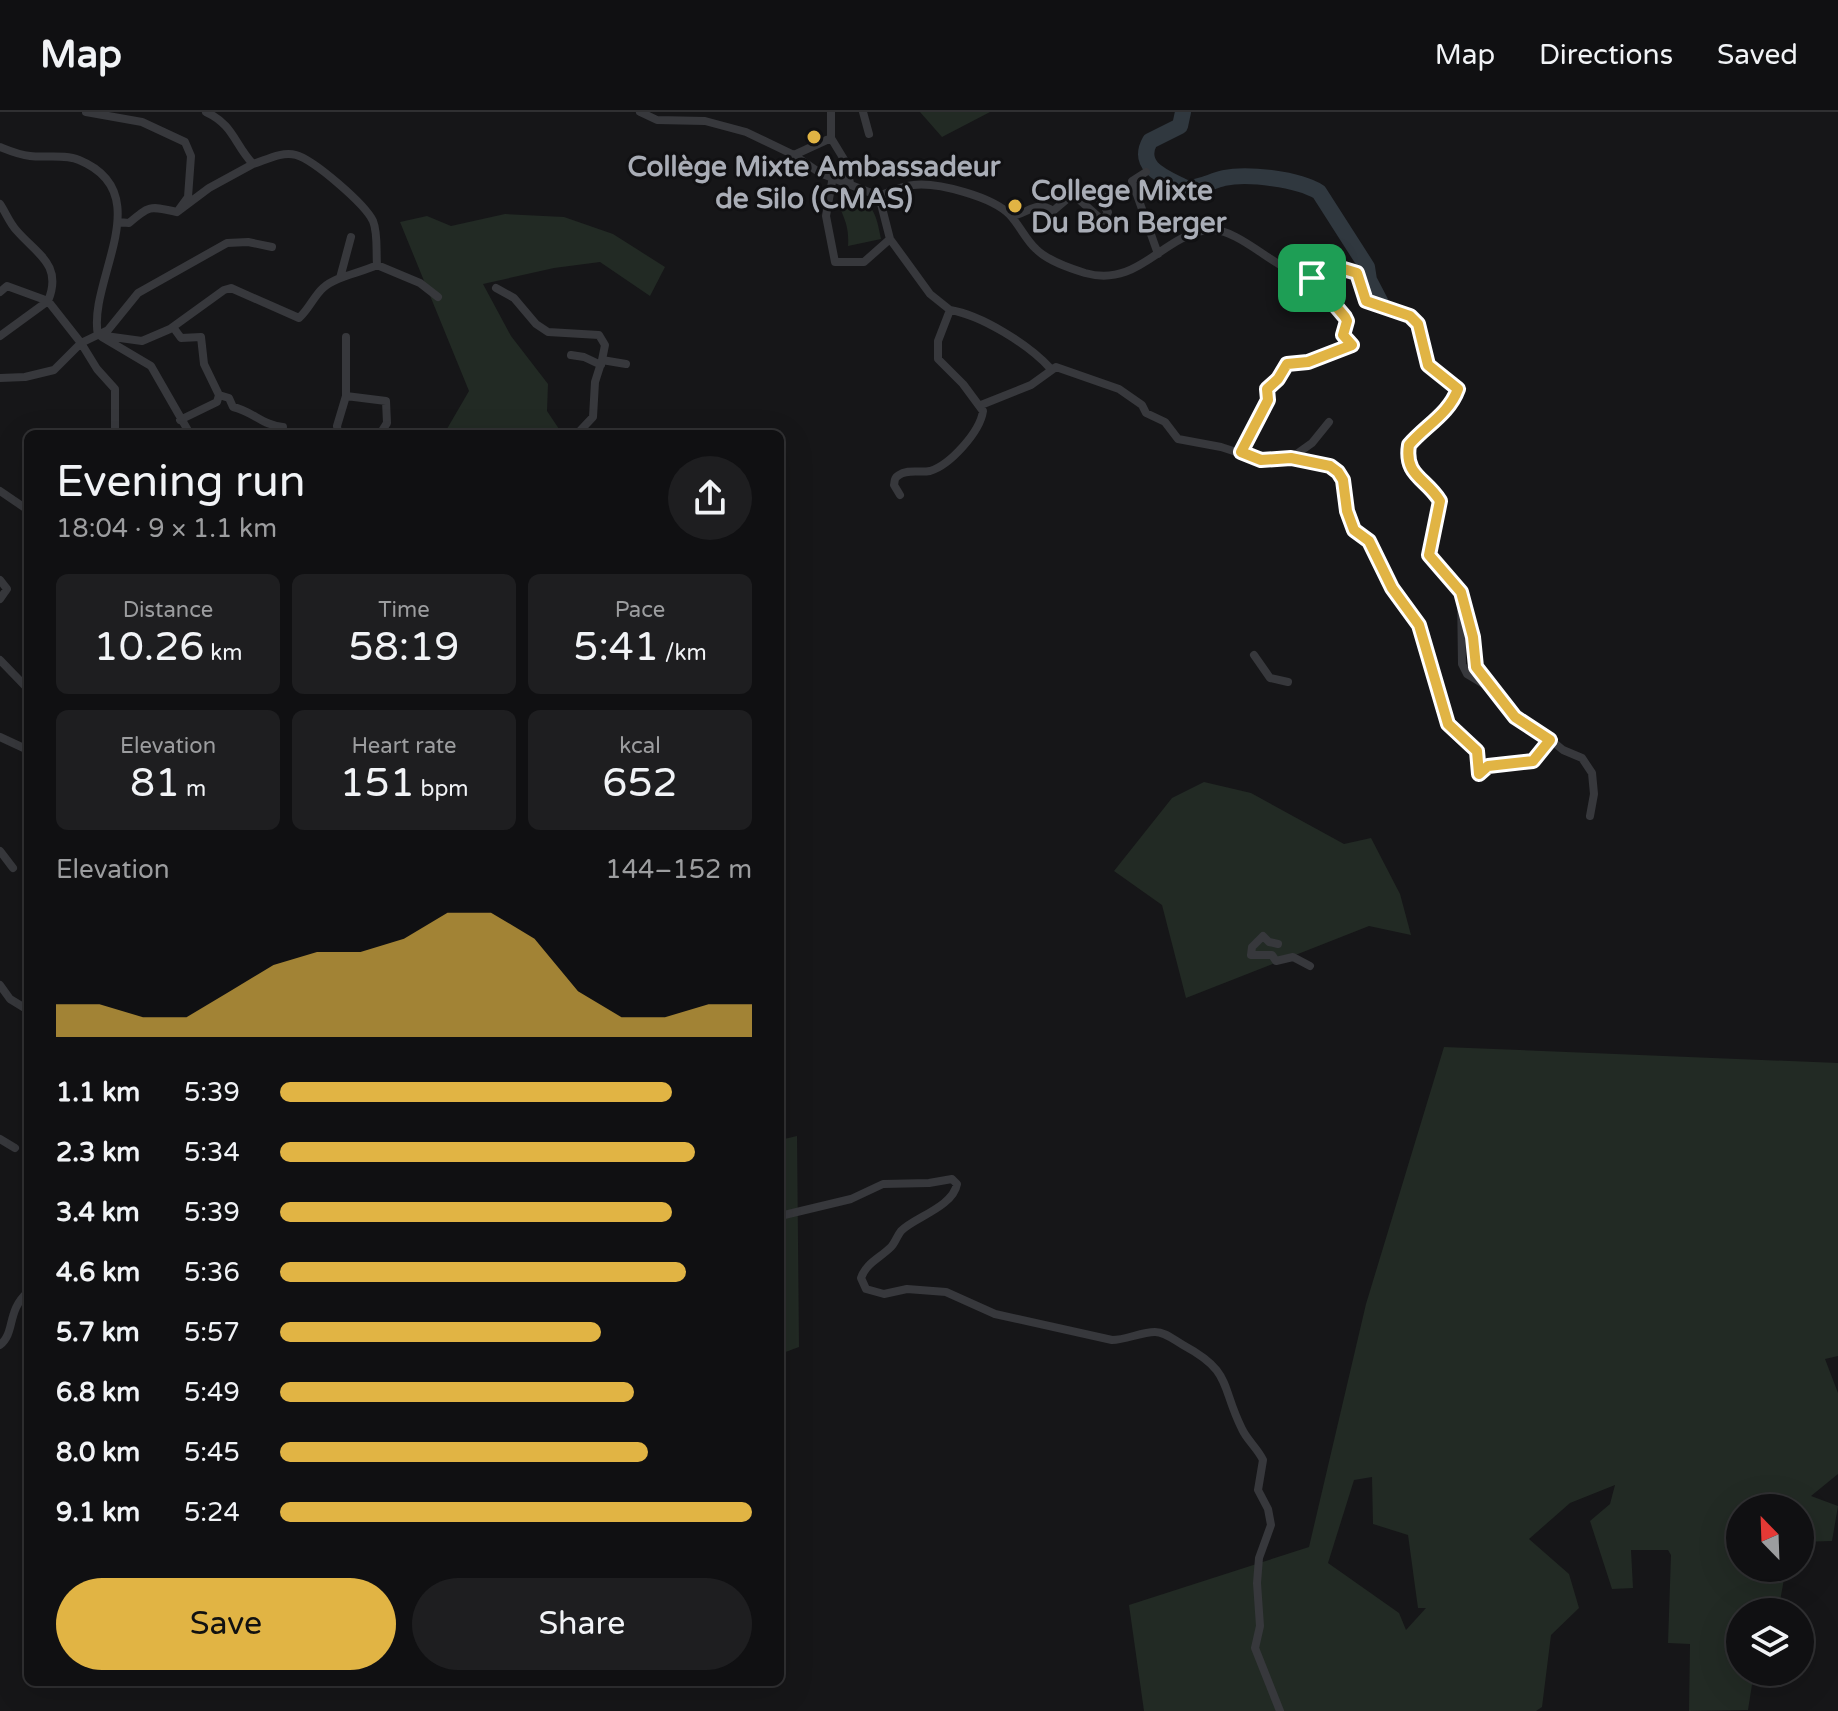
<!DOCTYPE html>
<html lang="en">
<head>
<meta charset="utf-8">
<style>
	:root { --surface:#101012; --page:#1e1e20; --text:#f1f3f6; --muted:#9c9d9f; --line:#303032; --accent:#e1b444 }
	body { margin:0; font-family:"Varela Round",sans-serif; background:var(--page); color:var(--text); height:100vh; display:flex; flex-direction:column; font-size:30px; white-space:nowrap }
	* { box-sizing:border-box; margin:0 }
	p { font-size:26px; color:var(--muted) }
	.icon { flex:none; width:44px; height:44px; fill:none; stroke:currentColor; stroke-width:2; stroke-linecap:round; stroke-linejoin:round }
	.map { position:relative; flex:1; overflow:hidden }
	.drawer { position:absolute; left:24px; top:318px; width:760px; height:1256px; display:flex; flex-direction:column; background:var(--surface); border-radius:12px; box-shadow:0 8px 32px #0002,0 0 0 2px var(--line) }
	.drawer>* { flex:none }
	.needle { width:52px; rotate:337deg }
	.buttons { position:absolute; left:1726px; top:1382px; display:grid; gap:16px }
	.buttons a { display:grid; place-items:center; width:88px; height:88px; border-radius:50%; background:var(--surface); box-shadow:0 8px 32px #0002,0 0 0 2px var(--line); font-size:40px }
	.pin { position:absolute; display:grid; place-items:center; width:68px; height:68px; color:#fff; margin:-34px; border-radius:16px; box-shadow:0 4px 12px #0006 }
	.round { display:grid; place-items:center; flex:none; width:84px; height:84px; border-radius:42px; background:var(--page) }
	.headline { display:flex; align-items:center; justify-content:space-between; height:136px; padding:0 32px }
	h1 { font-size:44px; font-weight:600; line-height:60px }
	.metrics { display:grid; grid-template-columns:repeat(3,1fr); gap:12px; height:136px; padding:8px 32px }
	.metrics div { display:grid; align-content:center; border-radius:12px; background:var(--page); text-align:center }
	.metrics b { font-size:40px; font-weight:600 }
	.metrics small { font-size:22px; font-weight:400 }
	.metrics p { font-size:22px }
	.chart { height:224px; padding:16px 32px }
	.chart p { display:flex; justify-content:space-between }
	.chart svg { width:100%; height:144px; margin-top:8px; fill:var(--accent); opacity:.7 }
	.button { display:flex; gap:16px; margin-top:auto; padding:16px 32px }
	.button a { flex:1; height:92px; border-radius:48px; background:var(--accent); color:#111; font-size:32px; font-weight:600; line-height:92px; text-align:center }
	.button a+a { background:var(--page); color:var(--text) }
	ul { padding:0 32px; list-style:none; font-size:26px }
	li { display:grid; grid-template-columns:128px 96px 1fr; align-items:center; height:60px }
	li i { height:20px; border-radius:10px; background:var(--accent) }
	header { display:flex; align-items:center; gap:48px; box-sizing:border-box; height:112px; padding:0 40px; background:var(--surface); border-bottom:2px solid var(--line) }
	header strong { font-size:38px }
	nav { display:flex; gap:44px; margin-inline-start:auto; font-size:28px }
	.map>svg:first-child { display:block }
</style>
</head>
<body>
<header>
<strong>Map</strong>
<nav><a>Map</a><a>Directions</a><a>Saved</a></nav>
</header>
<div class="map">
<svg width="1838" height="1599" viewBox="0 0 1838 1599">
	<rect width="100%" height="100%" fill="#161618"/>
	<path fill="#222a24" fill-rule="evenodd" d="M920,0H990L942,25Z
		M838,80C871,89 875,94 881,127L848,134C850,106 838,103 838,80Z
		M505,102L564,105L613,122L665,155L650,184L600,150L554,156L483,172L511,224L548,272L547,299L559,317L557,322H444L469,279L400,110L427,104L451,114Z
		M1204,670L1251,681L1344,732L1371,726L1400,782L1411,823L1369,814L1186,886L1162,793L1114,759L1172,686Z
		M1444,935L1838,951V1244L1825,1247L1838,1281V1362L1811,1384L1838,1394L1832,1429L1800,1430V1396H1740V1456H1786L1778,1500H1740V1560H1754L1748,1598L1689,1599L1690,1532L1668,1531L1671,1443L1668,1438H1631L1633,1476L1612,1477L1590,1409L1610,1392L1615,1373L1570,1391L1529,1427L1569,1462L1579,1496L1551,1523L1542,1595L1536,1599H1144L1129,1493L1309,1435L1366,1192ZM1372,1365L1373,1412L1408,1423L1418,1496H1426L1406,1518L1399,1501L1328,1451L1354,1368Z
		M797,1024L799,1235L780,1242V1028Z"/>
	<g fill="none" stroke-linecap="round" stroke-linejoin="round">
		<path stroke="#30383f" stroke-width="16" d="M1183,0L1180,14L1150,29C1135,56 1167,66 1186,76C1200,76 1211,69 1224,66C1248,61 1298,67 1319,80L1367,155L1369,168L1381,191"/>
		<path stroke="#37383c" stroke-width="8" d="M86,0L142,10L185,30L191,44L188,85L177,100
			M206,0C234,13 234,32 253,52C266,48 282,39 296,43C314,48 365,92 373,109C378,121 376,139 377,153
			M640,0L657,8L705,9L746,20L794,43L820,61L879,84L890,127L930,182L950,198L938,229V247L963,272L983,299C980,320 950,353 930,359C920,361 907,357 899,363C894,366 895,368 894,373L900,383
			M831,0V26L845,49L850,71
			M863,0L869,22
			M0,35C10,39 19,43 30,44C45,46 65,42 79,48C160,81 87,169 98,223
			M794,43L831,26
			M1146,60L1132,69L1158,142
			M833,64L826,104L835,150H864L890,127
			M879,84C889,80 902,74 913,73C938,70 993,85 1010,103C1020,114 1026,128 1036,137C1048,149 1069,156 1085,161C1139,176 1161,124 1208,118C1237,115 1272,154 1300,163C1321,170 1330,147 1357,161L1366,189L1410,204L1418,212L1428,253L1447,265L1458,277C1449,302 1425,314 1409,333C1405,364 1426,366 1440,389L1441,395C1423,455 1428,433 1461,480L1462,552L1467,562L1497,580L1515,605L1540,619L1563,638L1582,646L1592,661L1594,682L1590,704
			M0,92C6,101 10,112 17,119C37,142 63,153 48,189L0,224
			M1011,104C1027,103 1035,87 1053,99L1073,82L1103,109L1108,100L1100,89L1124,75L1128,78L1133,73
			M118,110L129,111C150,93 150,94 177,100L209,76L253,52
			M340,166L351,125
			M496,176L514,186L536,212L548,220L599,223L605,233L602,248L626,252
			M0,180L7,174L48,189L81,231L97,257L115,277V322
			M950,198C981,203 1028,232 1050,256
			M173,215L181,226L201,225L204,252L219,283L217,290L180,308
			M98,223L142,229L170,217L224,178L231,176L299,206C309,197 314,184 323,176C336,164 361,161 377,153L420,171L438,185
			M102,225L151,254L190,322
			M571,243L584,245L601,253
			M0,266L25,265L54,258L81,231L108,218L138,181L227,131L248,130L272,135
			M219,283L229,286L233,295C252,299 264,314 283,315
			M346,284L386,289L387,311L380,322
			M981,293L1031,273L1056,255L1119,277L1142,293L1146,301L1165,310L1178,327L1221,335L1261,348L1291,346L1330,354L1338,360L1343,368L1347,399L1354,418L1369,429L1392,476L1419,513L1448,612L1477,639L1479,662L1488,654L1533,649L1550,628
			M338,322L337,314L346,284V225
			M577,322L593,305L595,270L602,248
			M1241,340L1268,288L1267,277L1278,267L1287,252L1308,250L1352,233L1343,223L1347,209L1345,205L1312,166
			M1291,346L1312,331L1329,310
			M0,379L28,398
			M0,468L7,477L0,487
			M1465,493L1476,555L1488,570
			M1254,543L1270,566L1288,570
			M0,548L28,577
			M0,625L28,638
			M0,739L13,756
			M1278,832L1269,830L1263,824L1252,835L1251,843H1272L1276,849L1293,845L1310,854
			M0,873L10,887L28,898
			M0,1027L15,1036
			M780,1104L851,1087L883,1072L929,1071L952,1067L957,1072C953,1095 913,1106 901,1119C897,1124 895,1131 891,1135C880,1146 866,1151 861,1166L866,1177L884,1182L907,1177L946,1180L995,1202L1112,1228C1126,1228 1141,1220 1155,1220C1165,1220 1174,1228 1183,1233C1233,1260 1220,1273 1242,1317C1247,1328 1258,1337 1263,1348L1258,1378L1268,1397L1271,1413L1259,1446L1257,1471L1260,1514L1255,1536L1280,1599
			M0,1233C16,1220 6,1199 28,1180"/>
	</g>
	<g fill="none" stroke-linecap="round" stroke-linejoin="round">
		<defs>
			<path id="route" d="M1337,155L1357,161L1366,189L1410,204L1418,212L1428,253L1458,277C1449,302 1425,314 1409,333C1404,364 1426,366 1440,389L1429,443L1461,480L1473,525L1476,555L1515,605L1550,628L1533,649L1488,654L1479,662L1477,639L1448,612L1419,513L1392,476L1369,429L1354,418L1347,399L1343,368L1338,360L1330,354L1291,346L1261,348L1241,340L1268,288L1267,277L1278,267L1287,252L1308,250L1352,233L1343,223L1347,209L1345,205L1312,166L1321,159Z"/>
		</defs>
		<use href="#route" stroke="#fff" stroke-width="16"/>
		<use href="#route" stroke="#e1b444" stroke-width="10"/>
	</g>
	<g fill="#e1b444" stroke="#111113" stroke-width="3">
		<circle cx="814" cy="25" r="8"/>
		<circle cx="1015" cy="94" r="8"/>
	</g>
	<g text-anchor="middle" stroke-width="6" stroke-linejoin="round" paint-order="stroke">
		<g font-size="28" font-weight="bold" fill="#a9adb6" stroke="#111113">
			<text x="814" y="64">Collège Mixte Ambassadeur<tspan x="814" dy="32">de Silo (CMAS)</tspan></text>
			<text x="1031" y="88" text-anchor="start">College Mixte<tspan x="1031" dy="32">Du Bon Berger</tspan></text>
		</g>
	</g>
</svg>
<div class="buttons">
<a><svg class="needle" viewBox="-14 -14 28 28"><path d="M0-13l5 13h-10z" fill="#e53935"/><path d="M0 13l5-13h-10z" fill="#9c9d9f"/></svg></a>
<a><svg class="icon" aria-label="layers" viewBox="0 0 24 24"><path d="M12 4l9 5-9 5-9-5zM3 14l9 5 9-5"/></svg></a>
</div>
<div class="pin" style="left:1312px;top:166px;background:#1e9e55"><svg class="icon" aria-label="arrive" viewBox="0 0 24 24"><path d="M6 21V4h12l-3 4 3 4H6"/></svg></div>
<section class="drawer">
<div class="headline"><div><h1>Evening run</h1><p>18:04 · 9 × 1.1 km</p></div><a class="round"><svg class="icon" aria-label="share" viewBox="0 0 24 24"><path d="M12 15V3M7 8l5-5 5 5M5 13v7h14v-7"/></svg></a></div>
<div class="metrics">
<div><p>Distance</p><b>10.26<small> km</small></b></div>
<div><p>Time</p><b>58:19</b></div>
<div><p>Pace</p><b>5:41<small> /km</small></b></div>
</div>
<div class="metrics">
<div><p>Elevation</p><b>81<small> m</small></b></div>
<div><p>Heart rate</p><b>151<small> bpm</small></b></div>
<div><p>kcal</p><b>652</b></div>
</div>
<div class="chart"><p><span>Elevation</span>144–152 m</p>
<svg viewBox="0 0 160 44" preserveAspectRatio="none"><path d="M0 44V34L10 34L20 38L30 38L40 30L50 22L60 18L70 18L80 14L90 6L100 6L110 14L120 30L130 38L140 38L150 34L160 34V44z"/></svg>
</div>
<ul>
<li><b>1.1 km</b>5:39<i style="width:83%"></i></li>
<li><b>2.3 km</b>5:34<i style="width:88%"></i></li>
<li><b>3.4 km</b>5:39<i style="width:83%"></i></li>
<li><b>4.6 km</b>5:36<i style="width:86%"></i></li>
<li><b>5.7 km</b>5:57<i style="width:68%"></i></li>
<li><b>6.8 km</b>5:49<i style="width:75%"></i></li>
<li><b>8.0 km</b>5:45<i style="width:78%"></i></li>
<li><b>9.1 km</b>5:24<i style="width:100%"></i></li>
</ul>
<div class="button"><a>Save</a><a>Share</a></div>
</section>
</div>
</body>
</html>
